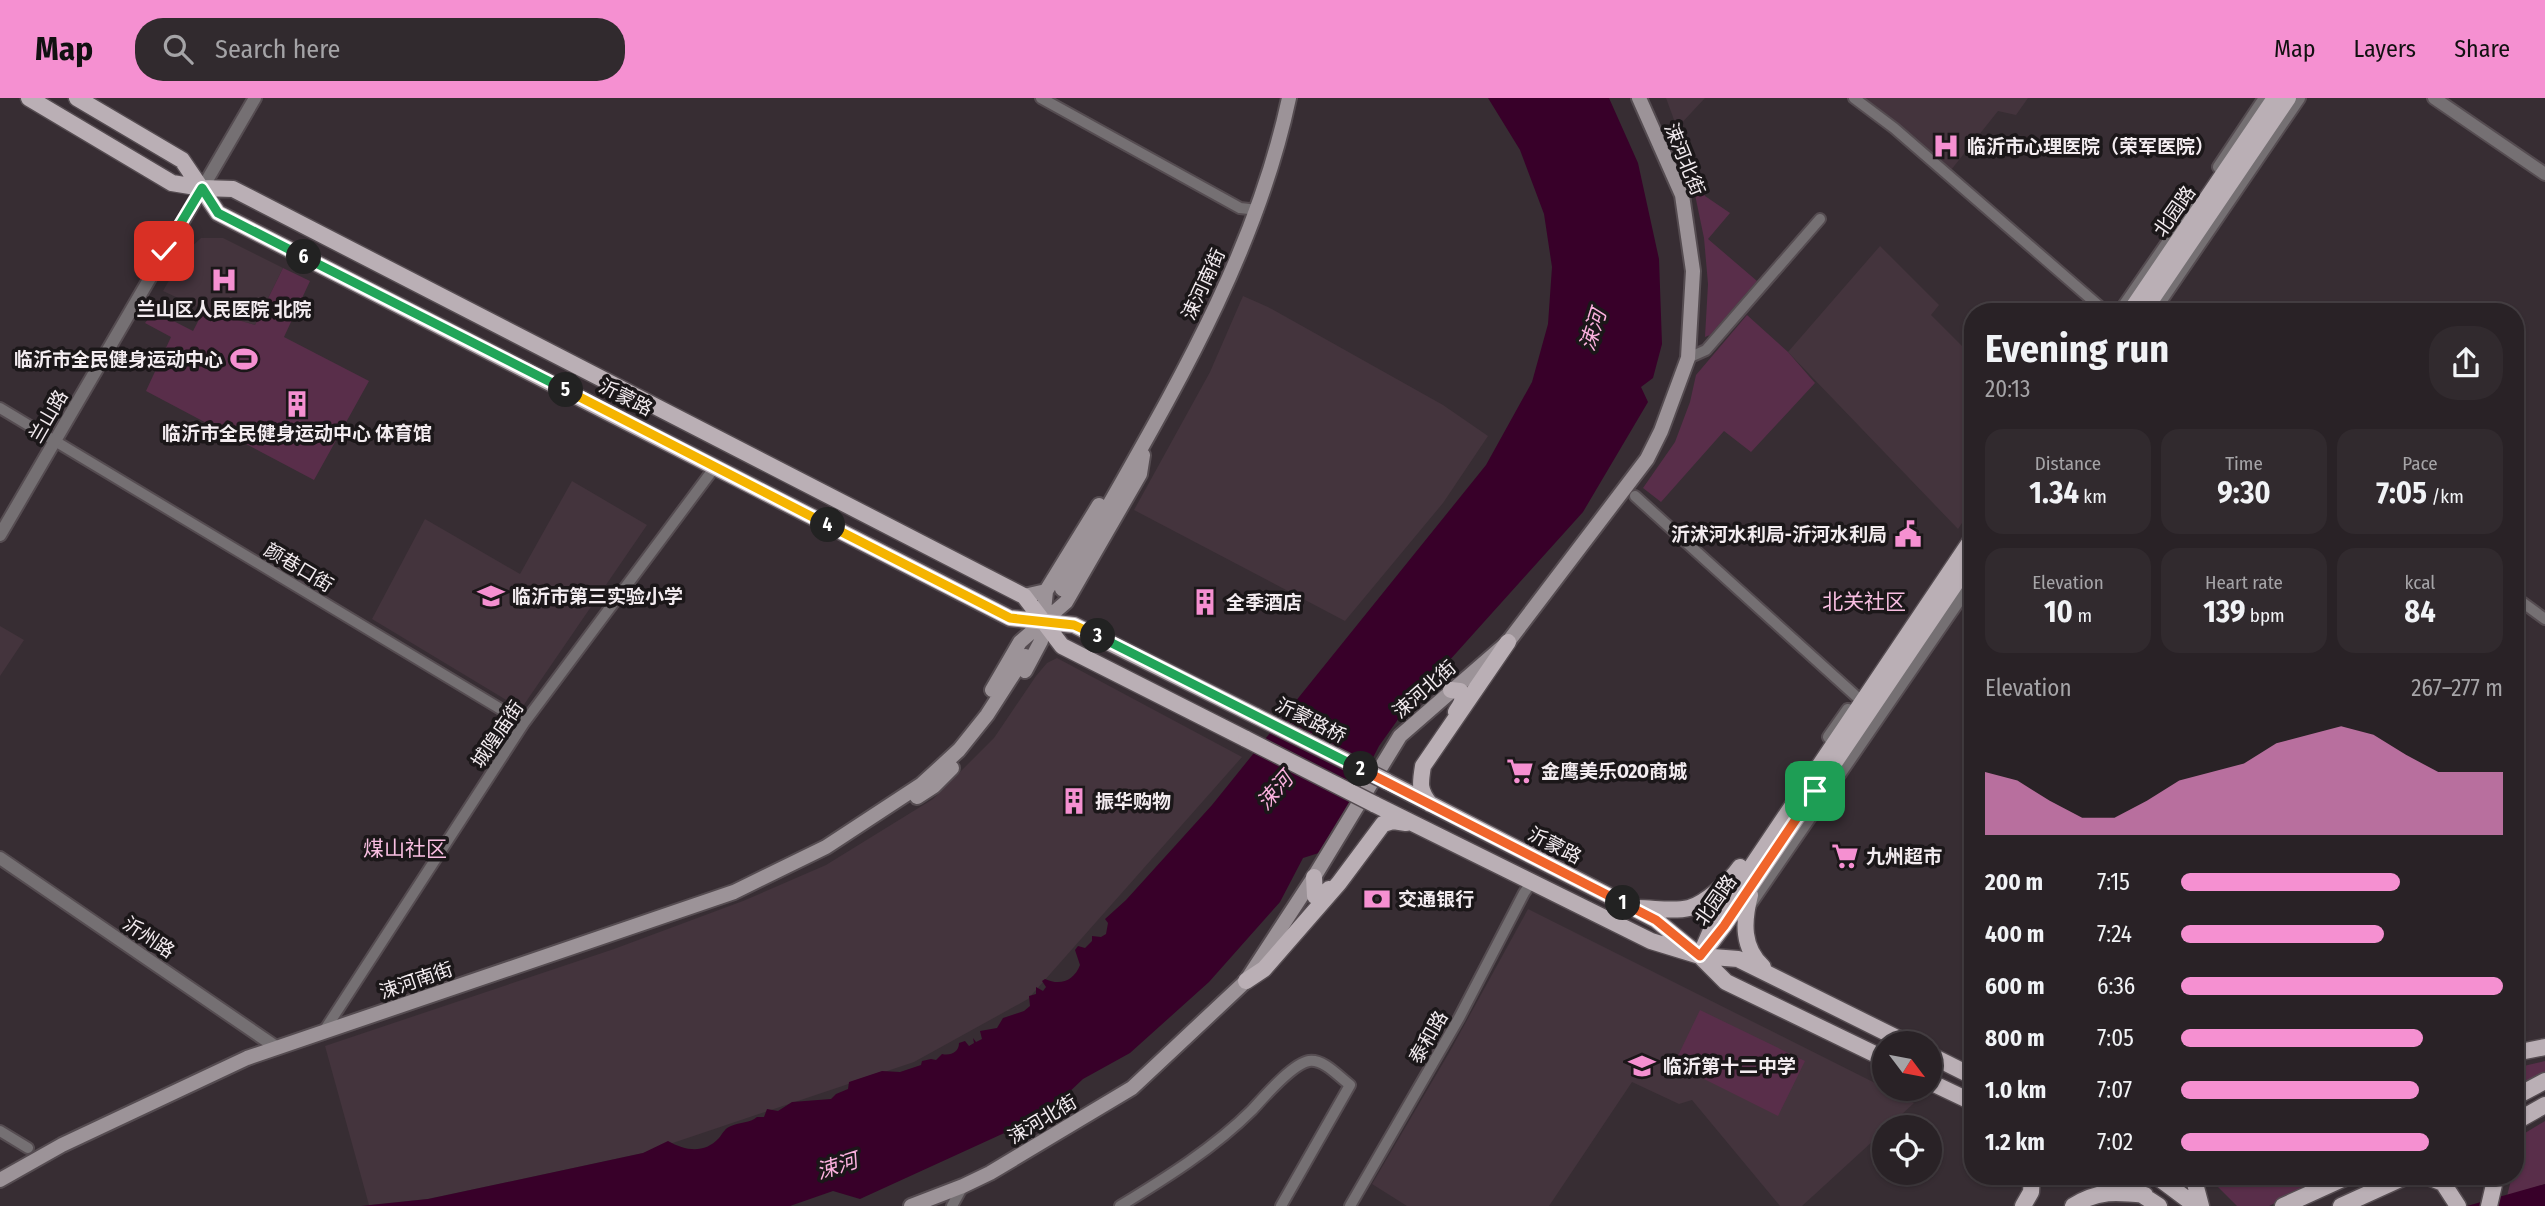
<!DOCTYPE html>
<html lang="en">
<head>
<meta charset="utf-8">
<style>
	:root { --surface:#292226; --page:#312a2e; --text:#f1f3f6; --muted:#a5a4a7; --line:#453f43; --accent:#f590d1 }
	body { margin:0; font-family:"Fira Sans Condensed","Noto Sans SC",sans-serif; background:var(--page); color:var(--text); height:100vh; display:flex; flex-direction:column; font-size:26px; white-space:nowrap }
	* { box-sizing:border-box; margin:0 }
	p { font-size:23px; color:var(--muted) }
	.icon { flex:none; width:38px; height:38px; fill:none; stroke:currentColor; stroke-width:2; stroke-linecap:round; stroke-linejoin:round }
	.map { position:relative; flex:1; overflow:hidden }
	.drawer { position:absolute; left:1964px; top:205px; width:560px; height:882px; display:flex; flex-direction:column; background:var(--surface); border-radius:28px; box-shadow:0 2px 5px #0004,0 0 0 2px var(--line) }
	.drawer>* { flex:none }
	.needle { width:46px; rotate:122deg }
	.fabs { position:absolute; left:1872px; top:933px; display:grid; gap:14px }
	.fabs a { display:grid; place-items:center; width:70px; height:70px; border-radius:50%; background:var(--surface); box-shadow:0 2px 5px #0004,0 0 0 2px var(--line); font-size:35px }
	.pin { position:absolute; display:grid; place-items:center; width:60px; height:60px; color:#fff; margin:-30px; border-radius:14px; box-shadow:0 4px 10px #0006 }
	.km { position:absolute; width:35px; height:35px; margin:-18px; border-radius:50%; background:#222; color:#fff; font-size:19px; line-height:35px; text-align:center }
	.round { display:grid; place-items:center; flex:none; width:74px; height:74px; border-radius:28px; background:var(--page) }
	.head { display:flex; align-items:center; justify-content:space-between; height:119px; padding:0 21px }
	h1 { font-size:38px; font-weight:700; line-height:52px }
	.figures { display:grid; grid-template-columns:repeat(3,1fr); gap:10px; height:119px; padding:7px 21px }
	.figures div { display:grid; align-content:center; border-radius:18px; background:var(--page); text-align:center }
	.figures b { font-size:30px; font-weight:700 }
	.figures small { font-size:19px; font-weight:400 }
	.figures p { font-size:19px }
	.chart { height:196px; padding:14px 21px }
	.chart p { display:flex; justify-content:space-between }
	.chart svg { width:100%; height:126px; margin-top:7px; fill:var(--accent); opacity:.7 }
	ul { padding:0 21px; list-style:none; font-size:23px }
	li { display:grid; grid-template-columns:112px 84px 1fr; align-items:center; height:52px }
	li i { height:18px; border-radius:9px; background:var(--accent) }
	header { display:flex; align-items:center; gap:42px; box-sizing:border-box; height:98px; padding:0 35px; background:var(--accent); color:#111 }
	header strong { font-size:33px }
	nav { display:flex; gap:38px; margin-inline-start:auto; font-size:24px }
	.search { width:490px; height:63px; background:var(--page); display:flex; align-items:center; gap:18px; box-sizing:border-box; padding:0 24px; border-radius:28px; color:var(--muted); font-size:26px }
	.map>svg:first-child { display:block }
</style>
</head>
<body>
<header>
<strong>Map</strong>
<div class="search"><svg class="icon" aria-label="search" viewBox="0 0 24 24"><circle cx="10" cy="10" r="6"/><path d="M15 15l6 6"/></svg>Search here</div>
<nav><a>Map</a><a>Layers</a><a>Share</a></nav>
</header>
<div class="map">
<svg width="2545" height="1108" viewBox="0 0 2545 1108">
	<rect width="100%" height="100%" fill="#372d33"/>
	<path fill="#44343d" d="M1666,0H1705L1677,30Z
		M1862,0H2028L2016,17L1998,13L1951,72Z
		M201,140H223L283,170L255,227L204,212L163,193L184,156Z
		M1880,148L1939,207L1931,217L1972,258V410L1958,431L1788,254Z
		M1243,198L1268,209L1443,307L1488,338L1443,405L1345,523L1134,412L1210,274Z
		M572,383L647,427L521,611L372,521L425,421L520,476Z
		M0,528L24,542L0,578Z
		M1057,560L1242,659L1028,901L914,964L643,1055L428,1101L369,1107L325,948L614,851L743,803L826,767L933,701L994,640L1036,578L1047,565Z
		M1528,811L1885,990L1914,1005L1888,1029H1885V1032L1802,1108H1780L1692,1002L1679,1006L1632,984L1549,1108H1407L1372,1086L1450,953Z"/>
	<path fill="#592e4a" d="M1698,81L1705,98L1730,115L1708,141L1757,183L1710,237L1705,239L1708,186L1704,140L1693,87Z
		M283,170L310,183L284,239L369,283L314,382L146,293L171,239L145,225L154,213L193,233L204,212L255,227Z
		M1747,217L1788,254L1815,285L1751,354L1724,333L1661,404L1643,390L1675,344L1690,304L1696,277Z
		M1700,912L1805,963L1778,1018L1674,966Z
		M2545,963V975L2515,991V970Z
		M2545,1023V1086L2507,1098L2512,1078H2515V1064L2520,1038Z
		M2207,1078H2330L2269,1108H2237Z"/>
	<path fill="#380029" d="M1488,0H1609L1638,65L1659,161L1662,246L1653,280L1641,289L1648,304L1583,414L1404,613L1379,648L1325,753L1303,760L1280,804L1209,884L1130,955L1083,981L1046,1016L860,1101L833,1093L790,1108H361L428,1101L643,1055L668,1043C686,1053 704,1056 719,1040C723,1035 725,1030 731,1028C740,1024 750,1025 757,1019H764L767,1011L778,1013L792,1004L831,1001L836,996L848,991L849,984L882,973L900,974L921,967L922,963L931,961L936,962L942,956C951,958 959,954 959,945L965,943L969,948L974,945L973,940L976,944L982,941L980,933L997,930L1003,920L1024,913L1030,908L1029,898L1036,896V889L1043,893L1046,889L1042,883L1045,881C1060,888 1074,883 1080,867L1075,852L1078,848L1085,850L1092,843V838L1101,839L1106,836L1108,825L1105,821L1126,802L1212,707L1486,367L1532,284L1548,226L1552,169L1544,116L1520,52Z
		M2545,1086V1108H2467Z"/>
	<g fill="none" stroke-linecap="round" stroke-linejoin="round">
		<defs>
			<path id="minor" d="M1041,0L1240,110L1258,112
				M1854,0L1894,30L2106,214
				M1688,260L1706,252L1820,121
				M0,310L524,625
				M1635,398L1857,599
				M2515,499L2545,521
				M2515,879L2518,877
				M324,933L524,625L715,369
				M0,1033L28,1050
				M952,1108L963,1088
				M1120,1108C1166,1080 1214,1050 1252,1012C1264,999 1292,966 1309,963C1324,961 1338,978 1350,987L1281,1108
				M1350,1108L1459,920L1524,795L1531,785"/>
			<path id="tertiary" d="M2434,0L2545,76
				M2219,69L2265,0
				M2120,214L2191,111
				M2153,214L2299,0
				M0,437L255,0
				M1829,639L1848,612
				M0,760L276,949
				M1748,809L1972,483"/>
			<path id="secondary" d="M1062,491C1148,333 1251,179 1289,0
				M1024,498L1046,493L1099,407
				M1025,573L1041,543L1046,493
				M992,592L1020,544L1066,504L1140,376L1143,357
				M917,699L934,688L952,670
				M0,1082L62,1047L247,960L734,794L826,749L922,686L959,652L987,617L1025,558
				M911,1108L963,1088L990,1075L1132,990L1246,883L1314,779L1400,638L1508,544L1647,361L1661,333L1688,260L1693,173L1682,97L1639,0"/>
			<path id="primary" d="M29,0L172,85L202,90L233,91L1024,498L1062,548L1246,641
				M77,0L182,62L218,115L1010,520L1074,527L1256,618
				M2130,214L2275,0
				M2143,214L2288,0
				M1451,592L1460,593C1465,602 1461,606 1456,614
				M1386,683L1656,822L1700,858L1726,884L1885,961
				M1374,706L1651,843L1700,858L1738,861L1907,945
				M1430,706C1419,692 1420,686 1423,668L1508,544
				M1314,779L1315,798L1322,799L1329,791
				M1750,797C1743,824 1742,850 1763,869
				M1638,810C1654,810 1674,814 1689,810C1705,806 1731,782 1740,769
				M1711,845L1724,828L1972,461
				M1700,858L1715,823L1972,441
				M1246,883L1264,871L1339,785L1383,726L1393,723L1406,725
				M2515,955L2545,949
				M1930,957L1972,978
				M1930,984L1972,1004
				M2515,999L2545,983
				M2515,1024L2545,1007
				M2113,1078L2159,1108
				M2156,1078L2196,1108
				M2193,1078L2201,1108
				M2426,1078L2443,1085L2458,1108
				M2023,1108L2031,1094L2032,1078
				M2073,1108C2097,1092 2118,1094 2145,1097
				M2283,1108L2349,1078
				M2341,1108L2407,1078
				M2489,1108L2496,1078"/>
		</defs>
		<use href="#minor" stroke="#554c51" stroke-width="14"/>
		<use href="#tertiary" stroke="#554c51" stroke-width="16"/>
		<use href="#secondary" stroke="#554c51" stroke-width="18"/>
		<use href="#primary" stroke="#554c51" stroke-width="19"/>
		<use href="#minor" stroke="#757073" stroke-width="10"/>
		<use href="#tertiary" stroke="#757073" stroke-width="12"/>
		<use href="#secondary" stroke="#9c9398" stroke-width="14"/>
		<use href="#primary" stroke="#baafb5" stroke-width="16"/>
		<defs>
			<path id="primary-bridge" d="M1256,618L1386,683
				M1246,641L1374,706"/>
		</defs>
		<use href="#primary-bridge" stroke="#554c51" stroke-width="19" stroke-linecap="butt"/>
		<use href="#primary-bridge" stroke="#baafb5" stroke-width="16"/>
	</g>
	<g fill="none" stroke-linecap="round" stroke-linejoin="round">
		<defs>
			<path id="split-1" d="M1623,805L1656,822L1700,858L1724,828L1815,693"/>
			<path id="split-2" d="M1361,671L1623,805"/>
			<path id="split-3" d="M1098,538L1361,671"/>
			<path id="split-4" d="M828,427L1010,520L1074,527L1098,538"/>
			<path id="split-5" d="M566,292L828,427"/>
			<path id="split-6" d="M304,159L566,292"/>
			<path id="split-7" d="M164,153L202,90L218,115L304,159"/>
		</defs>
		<use href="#split-1" stroke="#fff" stroke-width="14"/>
		<use href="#split-2" stroke="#fff" stroke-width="14"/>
		<use href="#split-3" stroke="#fff" stroke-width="14"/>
		<use href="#split-4" stroke="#fff" stroke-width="14"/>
		<use href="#split-5" stroke="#fff" stroke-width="14"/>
		<use href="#split-6" stroke="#fff" stroke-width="14"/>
		<use href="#split-7" stroke="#fff" stroke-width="14"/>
		<use href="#split-1" stroke="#f0652b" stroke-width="9"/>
		<use href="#split-2" stroke="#f0652b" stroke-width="9"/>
		<use href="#split-3" stroke="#22a559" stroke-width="9"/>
		<use href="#split-4" stroke="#f5b400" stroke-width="9"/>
		<use href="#split-5" stroke="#f5b400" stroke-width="9"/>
		<use href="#split-6" stroke="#22a559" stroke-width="9"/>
		<use href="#split-7" stroke="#22a559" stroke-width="9"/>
	</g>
	<defs>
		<symbol id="hospital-bare" viewBox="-9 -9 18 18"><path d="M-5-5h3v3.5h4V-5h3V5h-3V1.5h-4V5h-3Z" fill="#f590d1" stroke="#1b1719" stroke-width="2.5" paint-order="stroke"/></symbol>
		<symbol id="stadium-bare" viewBox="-9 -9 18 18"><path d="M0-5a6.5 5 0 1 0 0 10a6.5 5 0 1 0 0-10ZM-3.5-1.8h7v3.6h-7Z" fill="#f590d1" stroke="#1b1719" stroke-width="2.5" paint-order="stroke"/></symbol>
		<symbol id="building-bare" viewBox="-9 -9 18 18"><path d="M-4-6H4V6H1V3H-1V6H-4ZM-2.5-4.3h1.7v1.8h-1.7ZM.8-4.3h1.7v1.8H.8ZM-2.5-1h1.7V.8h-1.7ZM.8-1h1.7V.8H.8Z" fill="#f590d1" stroke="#1b1719" stroke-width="2.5" paint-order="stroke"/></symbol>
		<symbol id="civic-bare" viewBox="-9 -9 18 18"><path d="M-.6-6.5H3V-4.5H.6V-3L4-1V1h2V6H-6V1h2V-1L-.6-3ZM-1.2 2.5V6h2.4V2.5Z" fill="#f590d1" stroke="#1b1719" stroke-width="2.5" paint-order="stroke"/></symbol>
		<symbol id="school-bare" viewBox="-9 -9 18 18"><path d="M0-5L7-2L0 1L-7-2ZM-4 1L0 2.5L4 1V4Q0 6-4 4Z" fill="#f590d1" stroke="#1b1719" stroke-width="2.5" paint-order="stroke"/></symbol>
		<symbol id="supermarket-bare" viewBox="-9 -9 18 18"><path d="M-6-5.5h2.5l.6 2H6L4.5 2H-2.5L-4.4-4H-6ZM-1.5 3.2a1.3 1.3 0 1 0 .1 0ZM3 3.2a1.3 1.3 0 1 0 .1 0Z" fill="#f590d1" stroke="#1b1719" stroke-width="2.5" paint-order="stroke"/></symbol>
		<symbol id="bank-bare" viewBox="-9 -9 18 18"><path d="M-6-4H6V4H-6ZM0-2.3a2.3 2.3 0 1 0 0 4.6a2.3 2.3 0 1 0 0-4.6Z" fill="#f590d1" stroke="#1b1719" stroke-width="2.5" paint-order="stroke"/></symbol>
	</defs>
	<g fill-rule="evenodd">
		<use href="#hospital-bare" x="1927" y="29" width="38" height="38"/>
		<use href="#hospital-bare" x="205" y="163" width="38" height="38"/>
		<use href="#stadium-bare" x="225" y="242" width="38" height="38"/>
		<use href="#building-bare" x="278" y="287" width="38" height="38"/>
		<use href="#civic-bare" x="1889" y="417" width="38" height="38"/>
		<use href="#school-bare" x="472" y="479" width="38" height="38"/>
		<use href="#building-bare" x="1186" y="485" width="38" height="38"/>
		<use href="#supermarket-bare" x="1501" y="654" width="38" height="38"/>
		<use href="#building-bare" x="1055" y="684" width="38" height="38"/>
		<use href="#supermarket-bare" x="1826" y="739" width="38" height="38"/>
		<use href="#bank-bare" x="1358" y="782" width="38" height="38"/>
		<use href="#school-bare" x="1623" y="949" width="38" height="38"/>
	</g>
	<g text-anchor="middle" stroke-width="7" stroke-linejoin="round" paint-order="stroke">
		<g font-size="19" font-weight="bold" fill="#f3ecf0" stroke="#1b1719" text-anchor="start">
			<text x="1967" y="55">临沂市心理医院（荣军医院）</text>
			<text x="224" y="218" text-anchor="middle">兰山区人民医院 北院</text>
			<text x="223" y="268" text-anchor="end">临沂市全民健身运动中心</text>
			<text x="297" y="342" text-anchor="middle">临沂市全民健身运动中心 体育馆</text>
			<text x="1887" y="443" text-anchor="end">沂沭河水利局-沂河水利局</text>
			<text x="512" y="505">临沂市第三实验小学</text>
			<text x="1226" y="511">全季酒店</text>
			<text x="1541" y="680">金鹰美乐O2O商城</text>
			<text x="1095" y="710">振华购物</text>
			<text x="1866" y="765">九州超市</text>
			<text x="1398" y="808">交通银行</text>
			<text x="1663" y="975">临沂第十二中学</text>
		</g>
		<g font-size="19" fill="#f3ecf0" stroke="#1b1719">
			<text transform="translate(1685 61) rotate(68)" y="7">涑河北街</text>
			<text transform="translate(2174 113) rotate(-55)" y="7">北园路</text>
			<text transform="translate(1203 186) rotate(-65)" y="7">涑河南街</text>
			<text transform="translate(626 299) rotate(27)" y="7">沂蒙路</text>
			<text transform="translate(48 318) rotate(-60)" y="7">兰山路</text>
			<text transform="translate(299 469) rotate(31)" y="7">颜巷口街</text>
			<text transform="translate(1424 591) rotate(-41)" y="7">涑河北街</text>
			<text transform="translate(1311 622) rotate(27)" y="7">沂蒙路桥</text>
			<text transform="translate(497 636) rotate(-56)" y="7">城隍庙街</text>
			<text transform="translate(1555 747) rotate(27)" y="7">沂蒙路</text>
			<text transform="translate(1715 802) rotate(-55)" y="7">北园路</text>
			<text transform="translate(149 839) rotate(34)" y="7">沂州路</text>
			<text transform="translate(416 882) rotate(-19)" y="7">涑河南街</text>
			<text transform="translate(1428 939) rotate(-60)" y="7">泰和路</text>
			<text transform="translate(1042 1021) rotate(-31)" y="7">涑河北街</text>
		</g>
		<g font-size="21" font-style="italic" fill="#fbb1de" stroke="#1b1719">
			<text transform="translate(1593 232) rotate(-72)" y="7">涑河</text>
			<text transform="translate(1275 693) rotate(-49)" y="7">涑河</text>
			<text transform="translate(837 1068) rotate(-18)" y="7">涑河</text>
		</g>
		<g font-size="21" fill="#f8bee1" stroke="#1b1719">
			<text x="1864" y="511">北关社区</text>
			<text x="405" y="758">煤山社区</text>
		</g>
	</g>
</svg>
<div class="fabs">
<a><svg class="needle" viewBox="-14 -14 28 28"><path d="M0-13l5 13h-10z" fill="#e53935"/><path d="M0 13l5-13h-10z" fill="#a5a4a7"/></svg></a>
<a><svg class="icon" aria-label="locate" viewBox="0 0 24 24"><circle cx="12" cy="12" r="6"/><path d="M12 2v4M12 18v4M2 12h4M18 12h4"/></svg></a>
</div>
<div class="pin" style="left:1815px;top:693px;background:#1e9e55"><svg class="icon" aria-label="arrive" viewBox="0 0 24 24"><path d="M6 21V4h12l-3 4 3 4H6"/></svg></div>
<div class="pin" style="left:164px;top:153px;background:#d93025"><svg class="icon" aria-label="check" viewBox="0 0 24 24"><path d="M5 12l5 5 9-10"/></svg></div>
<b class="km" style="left:1623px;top:805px">1</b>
<b class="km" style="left:1361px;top:671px">2</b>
<b class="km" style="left:1098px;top:538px">3</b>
<b class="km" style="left:828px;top:427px">4</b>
<b class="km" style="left:566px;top:292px">5</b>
<b class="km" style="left:304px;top:159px">6</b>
<section class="drawer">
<div class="head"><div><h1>Evening run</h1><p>20:13</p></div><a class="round"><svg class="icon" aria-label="share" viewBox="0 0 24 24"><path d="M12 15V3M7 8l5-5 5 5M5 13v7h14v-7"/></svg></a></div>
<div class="figures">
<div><p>Distance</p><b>1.34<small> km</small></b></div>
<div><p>Time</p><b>9:30</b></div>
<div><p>Pace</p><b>7:05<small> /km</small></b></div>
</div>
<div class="figures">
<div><p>Elevation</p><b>10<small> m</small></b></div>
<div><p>Heart rate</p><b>139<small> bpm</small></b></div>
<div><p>kcal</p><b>84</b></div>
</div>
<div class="chart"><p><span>Elevation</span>267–277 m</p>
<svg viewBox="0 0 160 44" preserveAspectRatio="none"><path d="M0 44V22L10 25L20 32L30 38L40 38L50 32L60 25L70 22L80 19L90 12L100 9L110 6L120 9L130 16L140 22L150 22L160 22V44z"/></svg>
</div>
<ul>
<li><b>200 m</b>7:15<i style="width:68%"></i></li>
<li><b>400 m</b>7:24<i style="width:63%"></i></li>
<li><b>600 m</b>6:36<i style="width:100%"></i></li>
<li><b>800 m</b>7:05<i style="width:75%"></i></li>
<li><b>1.0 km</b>7:07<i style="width:74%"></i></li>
<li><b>1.2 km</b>7:02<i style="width:77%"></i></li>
</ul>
</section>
</div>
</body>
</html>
